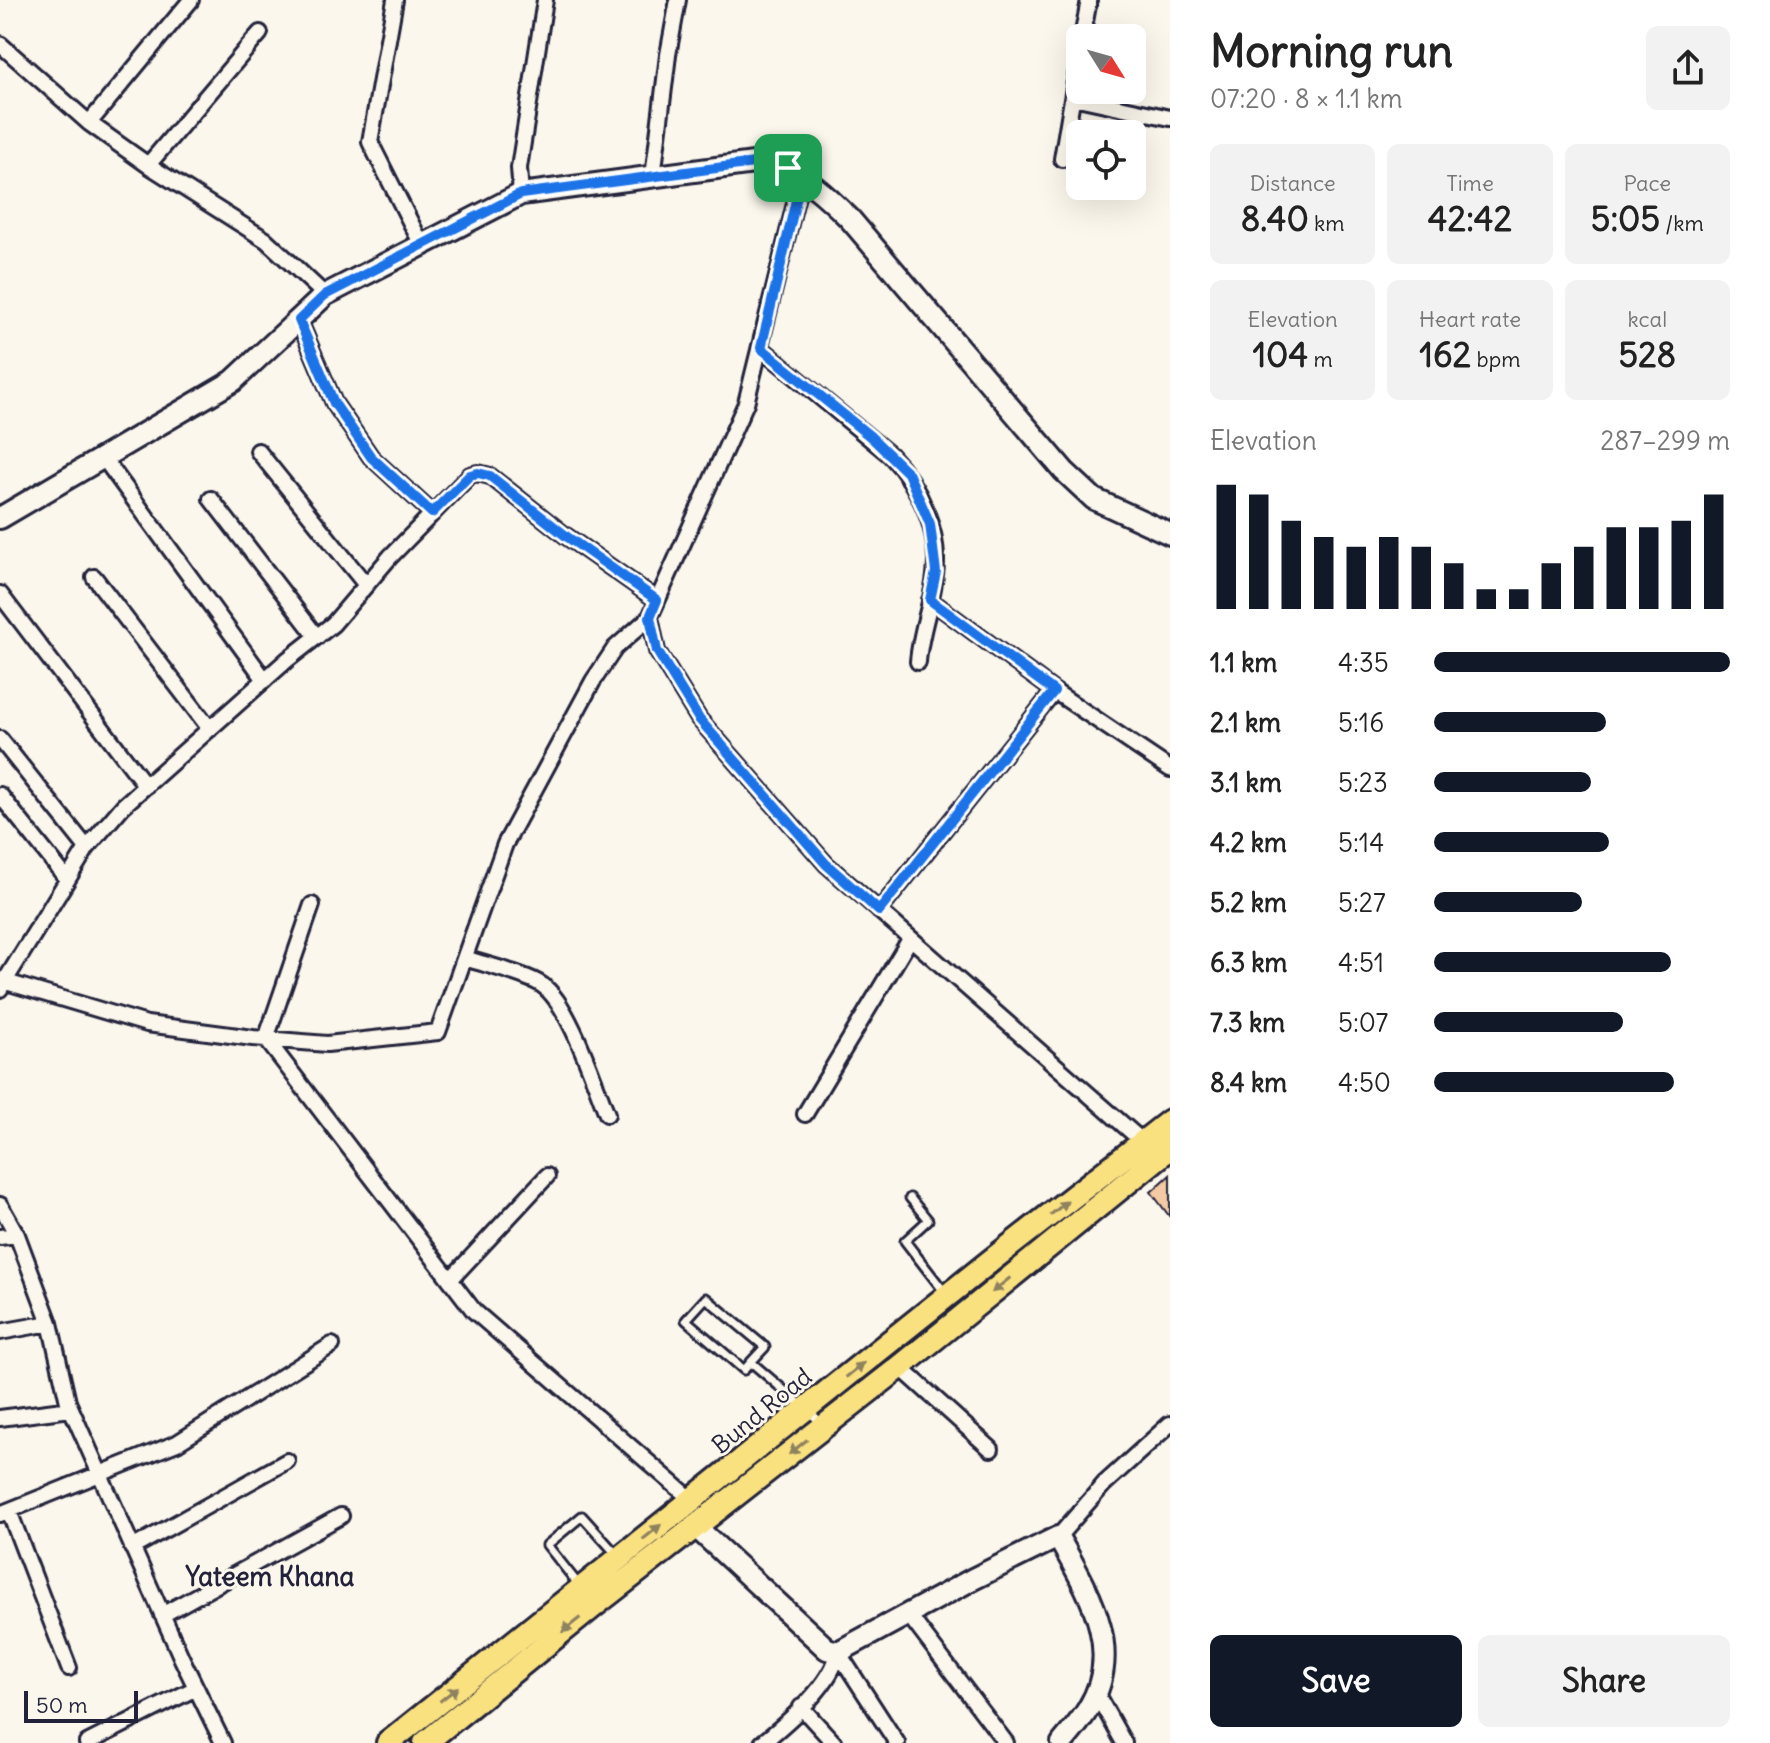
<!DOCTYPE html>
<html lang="en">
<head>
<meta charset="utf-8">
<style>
	:root { --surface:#fff; --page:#f2f2f2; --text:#222; --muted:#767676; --accent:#111827 }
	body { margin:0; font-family:Delius,sans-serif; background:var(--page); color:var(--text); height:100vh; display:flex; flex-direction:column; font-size:30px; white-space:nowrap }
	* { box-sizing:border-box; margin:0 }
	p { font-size:26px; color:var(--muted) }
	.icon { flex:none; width:44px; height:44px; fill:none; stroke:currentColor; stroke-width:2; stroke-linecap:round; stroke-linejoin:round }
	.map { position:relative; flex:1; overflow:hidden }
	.panel { display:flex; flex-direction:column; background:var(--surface); width:600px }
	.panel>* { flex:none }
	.needle { width:52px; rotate:127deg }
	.controls { position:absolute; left:1066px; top:24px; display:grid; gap:16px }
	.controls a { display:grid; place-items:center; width:80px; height:80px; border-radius:12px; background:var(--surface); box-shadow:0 8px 32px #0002; font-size:40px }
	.scale { position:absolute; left:24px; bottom:20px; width:114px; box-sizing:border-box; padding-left:8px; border:4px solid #22223b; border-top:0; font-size:22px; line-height:28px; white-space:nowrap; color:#22223b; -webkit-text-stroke:6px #fbf7ec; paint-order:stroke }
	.pin { position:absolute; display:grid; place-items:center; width:68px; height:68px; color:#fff; margin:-34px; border-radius:16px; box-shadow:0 4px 12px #0006 }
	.round { display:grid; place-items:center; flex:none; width:84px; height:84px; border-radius:12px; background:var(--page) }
	.overview { display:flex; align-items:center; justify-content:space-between; height:136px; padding:0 40px }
	h1 { font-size:44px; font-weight:800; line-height:60px }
	.metrics { display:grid; grid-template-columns:repeat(3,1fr); gap:12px; height:136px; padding:8px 40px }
	.metrics div { display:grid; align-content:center; border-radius:12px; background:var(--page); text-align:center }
	.metrics b { font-size:34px; font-weight:800 }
	.metrics small { font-size:22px; font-weight:400 }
	.metrics p { font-size:22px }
	.chart { height:224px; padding:16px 40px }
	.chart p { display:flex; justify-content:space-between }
	.chart svg { width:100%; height:144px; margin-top:8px; stroke:var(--accent); stroke-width:6 }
	.cta { display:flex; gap:16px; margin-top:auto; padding:16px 40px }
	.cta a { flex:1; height:92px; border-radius:12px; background:var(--accent); color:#fff; font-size:32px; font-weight:800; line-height:92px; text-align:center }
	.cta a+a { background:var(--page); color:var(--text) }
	ul { padding:0 40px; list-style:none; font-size:26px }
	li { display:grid; grid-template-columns:128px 96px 1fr; align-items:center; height:60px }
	li i { height:20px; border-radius:10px; background:var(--accent) }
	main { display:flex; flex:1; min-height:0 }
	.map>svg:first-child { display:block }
</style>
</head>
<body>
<main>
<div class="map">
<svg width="1170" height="1743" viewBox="0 0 1170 1743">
	<rect width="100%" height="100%" fill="#fbf7ec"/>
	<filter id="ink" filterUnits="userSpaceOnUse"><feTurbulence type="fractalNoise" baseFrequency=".0125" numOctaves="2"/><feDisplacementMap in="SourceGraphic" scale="16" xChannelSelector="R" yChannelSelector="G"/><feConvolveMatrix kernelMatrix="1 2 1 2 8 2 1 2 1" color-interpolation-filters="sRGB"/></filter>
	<g filter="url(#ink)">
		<path fill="#f3caa3" stroke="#22223b" stroke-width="2" d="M1170,1175V1217L1151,1192Z"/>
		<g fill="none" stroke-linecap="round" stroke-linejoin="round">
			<defs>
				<path id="lane" d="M910,1198L928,1220L905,1241L946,1294
					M751,1362L765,1347L706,1298L686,1320L744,1370L751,1362L823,1424
					M578,1584L547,1545L582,1516L617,1555"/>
				<path id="street" d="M395,0L370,142L422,245
					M1082,38L1089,0
					M0,44L89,123L148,165L266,240L325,295
					M1073,97L1170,118
					M89,123L191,0
					M1062,159L1080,52
					M148,165L260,33
					M802,175L746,403L650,617L657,651L699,719L826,864L1143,1142
					M653,177L668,55L678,0
					M521,194L519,168L545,0
					M299,320L334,403L371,457L432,513
					M761,348L890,455C919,485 941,532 935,575C932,604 920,632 918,662
					M258,451L366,585
					M103,457L265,680
					M211,499L317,637
					M94,577L210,729
					M0,594L146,786
					M1054,691L1170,769
					M0,739L87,848
					M0,795L67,879
					M312,905L266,1039L474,1311L692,1500
					M879,911L1054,691L930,600
					M465,958C485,965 526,974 542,985C569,1003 594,1082 607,1114
					M6,982L147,1024L253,1038L327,1044L438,1032L505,844L593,681L615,648L650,617
					M0,989L87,848L123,806L287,660L333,624L390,557L470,475L478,473L490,476L566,536L657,600
					M805,1114L910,939
					M0,1205L17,1235L50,1323L68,1402L182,1659L223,1743
					M0,1237L17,1235
					M450,1280L547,1176
					M0,1332L50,1323
					M900,1367L991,1449
					M0,1418L71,1409
					M9,1511L69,1668
					M0,1514L177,1443L332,1345
					M1058,1537L1104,1484L1170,1424
					M132,1548L287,1461
					M908,1614L1006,1743
					M162,1615L341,1516
					M838,1652L897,1743
					M1096,1693L1124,1743
					M801,1707L834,1743
					M87,1743L196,1688
					M762,1743C787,1723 833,1684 838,1652"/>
				<path id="secondary" d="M0,518L233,381L325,295L521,194L769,161C803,174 825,194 850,219L1064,471L1094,499L1170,534
					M697,1528L827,1649L838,1652L973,1579L1058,1537C1087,1590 1126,1649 1088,1709C1081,1721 1071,1732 1062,1743"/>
				<path id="primary" d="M388,1743L993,1259L1170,1121
					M425,1743L595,1605L900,1367L1170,1148"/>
			</defs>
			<use href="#lane" stroke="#22223b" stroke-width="13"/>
			<use href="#street" stroke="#22223b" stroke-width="20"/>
			<use href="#secondary" stroke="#22223b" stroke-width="26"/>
			<use href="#primary" stroke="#22223b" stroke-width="28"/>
			<use href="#lane" stroke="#fbf7ec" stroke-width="7"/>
			<use href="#street" stroke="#fbf7ec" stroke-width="14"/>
			<use href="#secondary" stroke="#fbf7ec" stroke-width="20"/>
			<use href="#primary" stroke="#fae180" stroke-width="22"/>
		</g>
		<defs><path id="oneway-solid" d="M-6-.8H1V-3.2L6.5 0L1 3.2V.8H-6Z" transform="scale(2)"/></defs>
		<g fill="#8e825e">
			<use href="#oneway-solid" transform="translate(1059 1208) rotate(-38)"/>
			<use href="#oneway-solid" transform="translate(1001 1285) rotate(141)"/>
			<use href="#oneway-solid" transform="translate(855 1370) rotate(-39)"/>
			<use href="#oneway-solid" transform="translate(798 1447) rotate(141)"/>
			<use href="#oneway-solid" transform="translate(652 1532) rotate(-39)"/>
			<use href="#oneway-solid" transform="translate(571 1625) rotate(141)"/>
			<use href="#oneway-solid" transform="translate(449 1694) rotate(-38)"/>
		</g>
	</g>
	<g fill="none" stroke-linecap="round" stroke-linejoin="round" filter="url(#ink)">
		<defs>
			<path id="route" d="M769,161L802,175L761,348L871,437L908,473L930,524L936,572L930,600L1054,691L879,911L826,864L699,719L657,651L650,617L657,600L566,536L490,476L478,473L470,475L432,513L371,457L334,403L299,320L325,295L521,194Z"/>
		</defs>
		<use href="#route" stroke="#fff" stroke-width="16"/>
		<use href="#route" stroke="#1a73e8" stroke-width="10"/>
	</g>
	<g text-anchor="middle" stroke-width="6" stroke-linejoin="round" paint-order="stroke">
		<g font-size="24" fill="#22223b" stroke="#fbf7ec">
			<text transform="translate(762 1411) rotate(-39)" y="8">Bund Road</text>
		</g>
		<g font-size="26" font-weight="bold" fill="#22223b" stroke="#fbf7ec">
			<text x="270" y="1586">Yateem Khana</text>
		</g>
	</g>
</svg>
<div class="controls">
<a><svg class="needle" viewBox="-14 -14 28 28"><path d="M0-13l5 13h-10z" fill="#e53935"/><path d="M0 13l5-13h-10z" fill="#767676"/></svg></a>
<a><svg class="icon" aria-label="locate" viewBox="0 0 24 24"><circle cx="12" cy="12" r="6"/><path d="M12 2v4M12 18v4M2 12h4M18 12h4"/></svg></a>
</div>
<div class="scale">50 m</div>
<div class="pin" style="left:788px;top:168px;background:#1e9e55"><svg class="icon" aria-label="arrive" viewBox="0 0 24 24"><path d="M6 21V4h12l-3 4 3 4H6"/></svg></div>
</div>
<section class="panel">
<div class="overview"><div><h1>Morning run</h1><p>07:20 · 8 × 1.1 km</p></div><a class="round"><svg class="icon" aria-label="share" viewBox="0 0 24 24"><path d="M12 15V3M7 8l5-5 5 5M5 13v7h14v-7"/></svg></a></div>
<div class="metrics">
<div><p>Distance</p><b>8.40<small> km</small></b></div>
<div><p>Time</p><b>42:42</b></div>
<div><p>Pace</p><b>5:05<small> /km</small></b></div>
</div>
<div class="metrics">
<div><p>Elevation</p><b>104<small> m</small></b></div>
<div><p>Heart rate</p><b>162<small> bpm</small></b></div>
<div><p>kcal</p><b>528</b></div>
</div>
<div class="chart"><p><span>Elevation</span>287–299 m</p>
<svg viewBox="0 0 160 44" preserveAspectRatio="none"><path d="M5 44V6M15 44V9M25 44V17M35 44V22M45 44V25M55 44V22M65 44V25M75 44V30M85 44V38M95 44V38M105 44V30M115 44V25M125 44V19M135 44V19M145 44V17M155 44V9"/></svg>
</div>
<ul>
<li><b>1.1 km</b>4:35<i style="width:100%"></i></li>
<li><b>2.1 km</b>5:16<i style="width:58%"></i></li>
<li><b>3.1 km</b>5:23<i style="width:53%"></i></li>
<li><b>4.2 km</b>5:14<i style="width:59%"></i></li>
<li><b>5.2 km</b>5:27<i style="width:50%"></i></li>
<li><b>6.3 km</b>4:51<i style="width:80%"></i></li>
<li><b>7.3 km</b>5:07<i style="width:64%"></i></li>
<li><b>8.4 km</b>4:50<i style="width:81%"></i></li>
</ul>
<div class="cta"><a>Save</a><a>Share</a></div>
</section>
</main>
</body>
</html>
